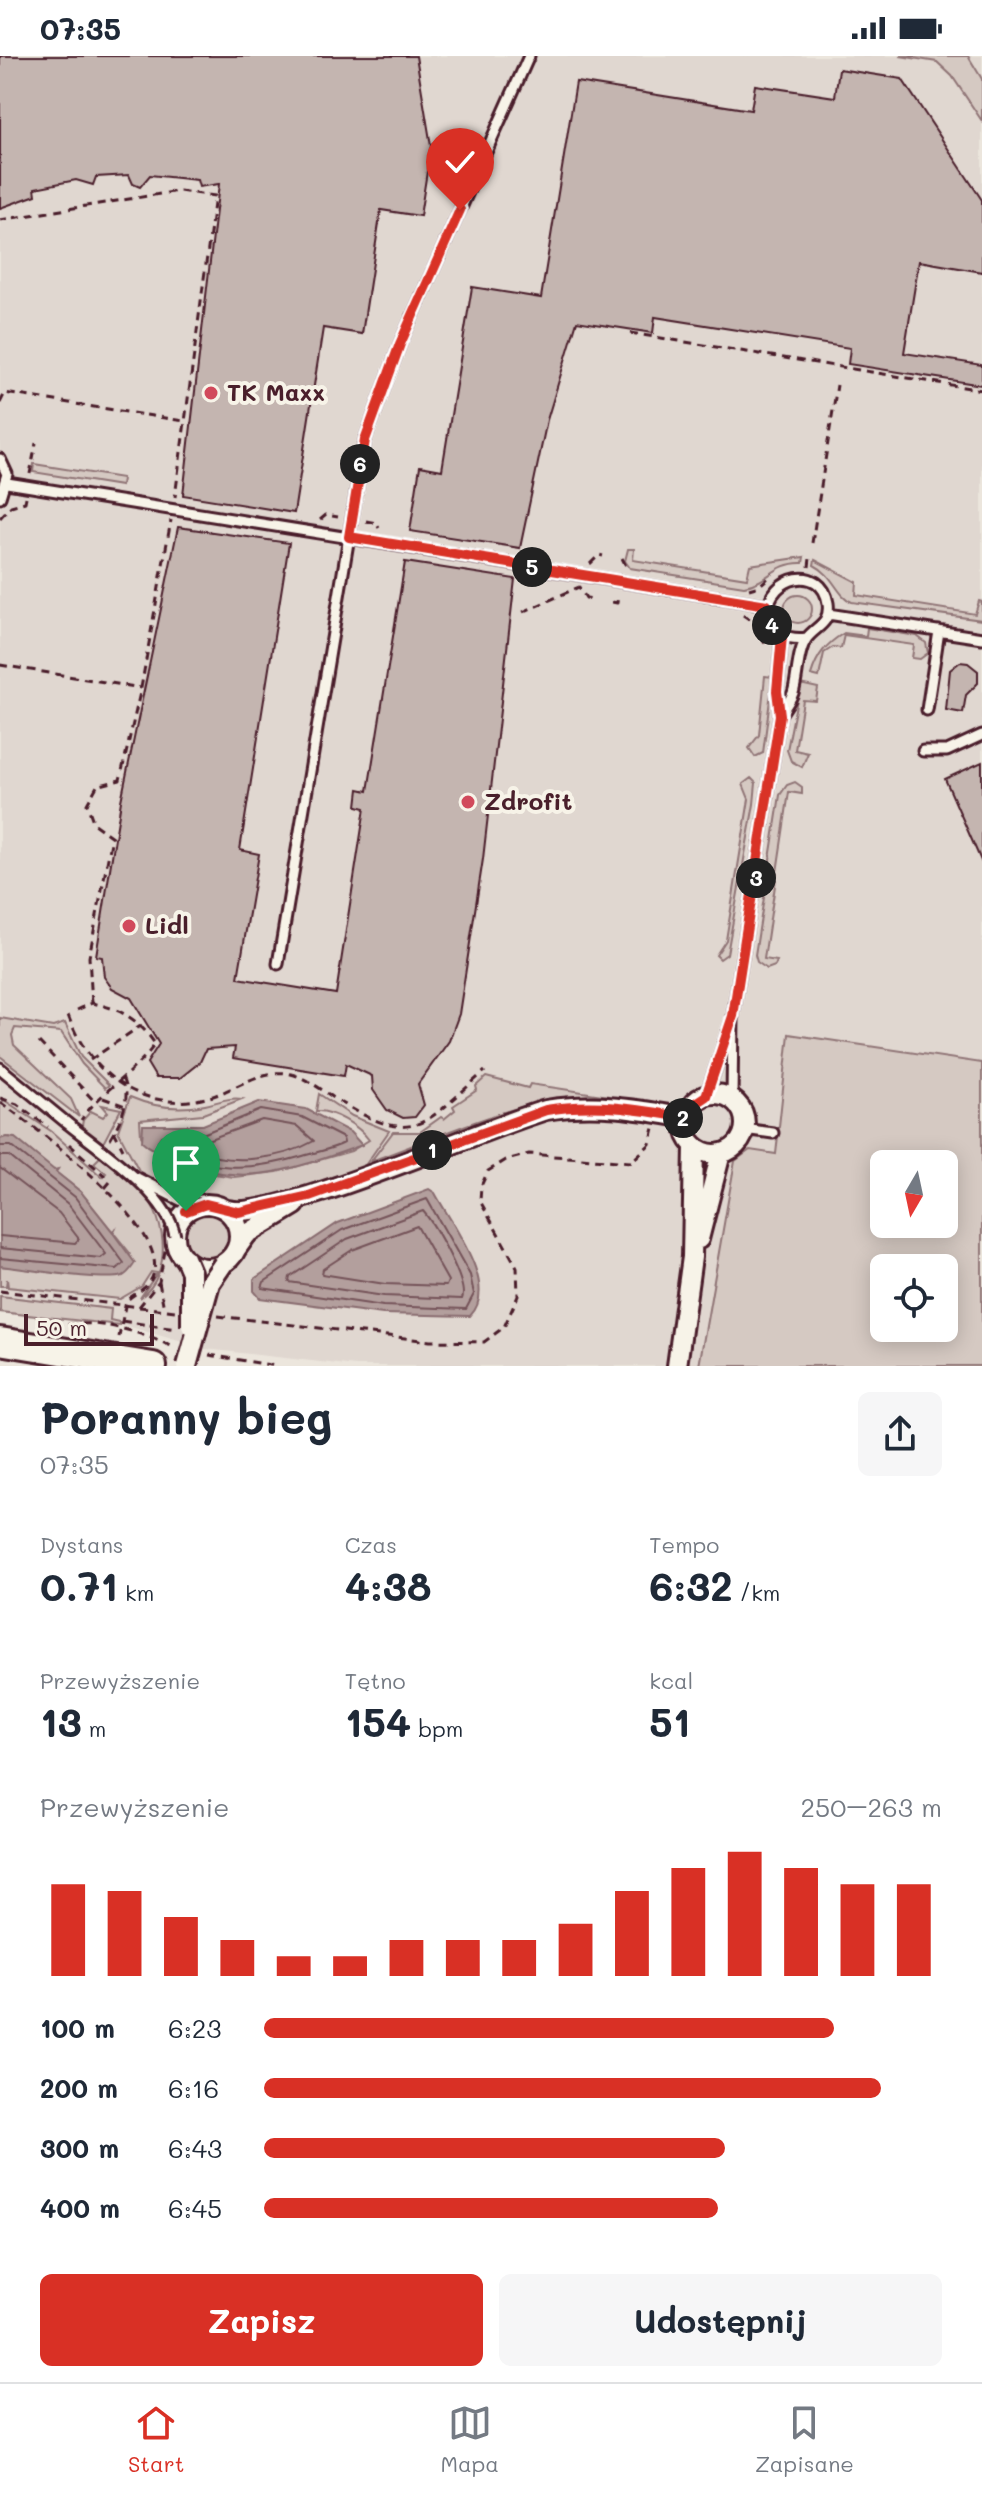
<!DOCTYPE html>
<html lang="pl">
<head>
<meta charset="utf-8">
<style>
	:root { --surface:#fff; --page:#f6f6f7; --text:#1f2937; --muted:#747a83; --line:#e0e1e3; --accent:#d93025 }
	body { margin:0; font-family:Mali,sans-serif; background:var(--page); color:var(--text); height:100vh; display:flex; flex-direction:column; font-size:30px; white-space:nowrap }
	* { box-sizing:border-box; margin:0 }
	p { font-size:26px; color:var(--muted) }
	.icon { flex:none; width:44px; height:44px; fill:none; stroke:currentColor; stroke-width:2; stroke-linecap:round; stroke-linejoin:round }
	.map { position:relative; height:1310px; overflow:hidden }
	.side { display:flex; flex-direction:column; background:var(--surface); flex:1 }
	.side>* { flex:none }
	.needle { width:52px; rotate:189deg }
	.controls { position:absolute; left:870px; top:1094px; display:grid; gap:16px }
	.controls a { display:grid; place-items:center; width:88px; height:88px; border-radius:12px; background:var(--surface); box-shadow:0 4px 20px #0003; font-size:40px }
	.scale { position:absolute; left:24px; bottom:20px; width:130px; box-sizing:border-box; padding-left:8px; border:4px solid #4a1f2b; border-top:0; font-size:22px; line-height:28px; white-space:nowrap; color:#4a1f2b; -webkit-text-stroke:6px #f7f3e8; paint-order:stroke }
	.pin { position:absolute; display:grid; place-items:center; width:68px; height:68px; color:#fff; margin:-82px -34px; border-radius:50% 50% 50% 0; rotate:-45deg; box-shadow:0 0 8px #0007 }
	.pin .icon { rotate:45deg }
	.km { position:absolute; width:40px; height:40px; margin:-20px; border-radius:50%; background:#222; color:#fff; font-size:22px; line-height:40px; text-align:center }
	.round { display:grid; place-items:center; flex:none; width:84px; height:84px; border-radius:12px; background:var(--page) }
	.headline { display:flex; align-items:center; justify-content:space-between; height:136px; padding:0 40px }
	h1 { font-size:44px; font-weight:800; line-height:60px }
	.metrics { display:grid; grid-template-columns:repeat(3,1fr); gap:12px; height:136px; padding:8px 40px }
	.metrics div { display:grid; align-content:center }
	.metrics b { font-size:40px; font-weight:800 }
	.metrics small { font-size:22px; font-weight:400 }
	.metrics p { font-size:22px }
	.chart { height:224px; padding:16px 40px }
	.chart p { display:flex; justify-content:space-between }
	.chart svg { width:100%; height:144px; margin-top:8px; stroke:var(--accent); stroke-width:6 }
	.primary-button { display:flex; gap:16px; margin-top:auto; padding:16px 40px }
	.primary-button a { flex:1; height:92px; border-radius:12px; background:var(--accent); color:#fff; font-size:32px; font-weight:800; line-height:92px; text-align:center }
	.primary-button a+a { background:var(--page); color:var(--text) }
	ul { padding:0 40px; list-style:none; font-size:26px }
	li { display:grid; grid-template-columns:128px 96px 1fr; align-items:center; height:60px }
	li i { height:20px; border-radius:10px; background:var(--accent) }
	.status { display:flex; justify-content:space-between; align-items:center; height:56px; padding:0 40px; background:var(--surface); direction:ltr }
	.status svg { height:22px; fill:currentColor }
	.dock { display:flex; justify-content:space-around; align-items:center; height:112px; border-top:2px solid var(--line); background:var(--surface); font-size:22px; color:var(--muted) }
	.dock a { display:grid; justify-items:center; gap:4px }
	.dock .active { color:var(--accent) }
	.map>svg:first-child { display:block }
</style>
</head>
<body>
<div class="status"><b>07:35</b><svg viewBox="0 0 49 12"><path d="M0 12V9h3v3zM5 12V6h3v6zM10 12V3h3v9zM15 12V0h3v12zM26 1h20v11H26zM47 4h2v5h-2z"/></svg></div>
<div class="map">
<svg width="982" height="1310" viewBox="0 0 982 1310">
	<rect width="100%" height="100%" fill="#ece6dd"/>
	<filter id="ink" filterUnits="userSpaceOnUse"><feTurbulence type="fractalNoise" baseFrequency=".0125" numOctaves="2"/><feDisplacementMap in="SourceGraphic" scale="16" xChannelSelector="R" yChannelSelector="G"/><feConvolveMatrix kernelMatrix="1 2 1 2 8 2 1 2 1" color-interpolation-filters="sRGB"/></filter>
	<g filter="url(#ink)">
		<path fill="#e0d7d0" d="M0,0H982V1007L789,979L776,1099L700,1310H356L206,1293L107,1264L0,1253Z"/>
		<path fill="#d5c9c2" stroke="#907476" stroke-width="2" fill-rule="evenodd" d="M900,0H968L982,23V65L952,20L937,6Z
			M34,408L122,422L121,430L33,416Z
			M628,493H634L633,504L747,522L750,509L804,501L803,507C774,506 768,527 744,530L630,512L625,505Z
			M815,504L857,526L856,539L975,558L979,545L982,546V564L852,546C837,540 834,519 814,509Z
			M784 553a14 14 0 1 1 28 0a14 14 0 1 1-28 0Z
			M867,572L917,580L926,587L928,597L920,603L912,602L914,589L844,579L841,592L833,591L824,597L819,621L811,619C817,599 826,588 844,577L866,580Z
			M765,620L773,621L763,697L755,701L749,692L759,679Z
			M800,628L818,632L816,645L803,644L795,694L808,697L802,711L791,705L787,694Z
			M751,722L756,727L754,748L727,898L720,903L716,899L726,884L749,743L743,728Z
			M795,726L802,731V738L789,736L764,903L777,905L775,910L767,913L757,906L755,899L780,739L787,729Z
			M0,962L53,971L65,967L81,1001L109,1029L105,1032L82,1008L61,976L15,972L12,979L14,989L71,1043L79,1061L0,1000Z
			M789,978L982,1007V1310H699L735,1105L750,1094L776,1098ZM944,1108V1168H884V1108ZM944,1212V1272H884V1212Z
			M486,1021L528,1032L530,1028L609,1040C535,1034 442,1080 371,1105L393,1076H420L441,1061L444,1063L455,1054L453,1050L477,1034L476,1030Z
			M319,1038L352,1060L389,1075L357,1121L344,1119L239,1160C269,1225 165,1235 171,1177C173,1161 183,1151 198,1144L144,1124L118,1075L130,1041C153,1051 180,1054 205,1049C219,1046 228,1041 242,1043L203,1058L140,1064L141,1080L148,1090L208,1117L234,1121L277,1116L351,1095L369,1084C359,1070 333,1054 316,1055Z
			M4,1044L51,1075L102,1121L106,1117L94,1107L102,1099C113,1108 127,1117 137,1127C165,1157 176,1215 140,1242L157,1217L151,1216L142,1230L120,1243L8,1231L7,1223L6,1230H0V1210L85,1218L132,1207L129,1196L81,1136L10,1081L0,1083V1049Z
			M102,1049L121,1053L101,1091L81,1075L83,1064L91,1055L103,1061L108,1056Z
			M0,1240L111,1253L110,1264L119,1266V1269L0,1256Z"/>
		<path fill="#b39f9d" stroke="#896c6f" stroke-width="2" d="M259,1046L306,1053L350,1076L362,1089C297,1112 242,1135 175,1103C164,1098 151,1094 142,1085L143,1069H203Z
			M6,1081L15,1082L54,1114L58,1113L56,1116L81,1136L112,1175L115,1173L113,1177L135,1207C132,1211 129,1217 123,1220C103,1226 28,1213 0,1210V1083Z
			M429,1133L435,1137C452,1169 500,1230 470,1260L383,1258L260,1242L254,1235V1223L338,1167Z"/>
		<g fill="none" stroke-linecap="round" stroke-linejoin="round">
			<path stroke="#745259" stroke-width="2" d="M261,1054L302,1061L343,1082L344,1087C333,1093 316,1096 303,1100C252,1115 202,1118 158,1085L161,1080L205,1077Z
				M262,1064L297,1070L314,1085C284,1102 228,1112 197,1093L199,1087Z
				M0,1090H11L75,1141L124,1207L117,1213L0,1202
				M0,1100H9L68,1148L106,1198L101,1202L0,1192
				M0,1112L59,1157L79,1183L75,1187L0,1180
				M427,1143L470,1219L474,1238L466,1253L383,1250L262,1232L264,1226L342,1174Z
				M423,1155C434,1168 469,1228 462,1243L384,1240L289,1226L290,1221L347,1183Z
				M417,1170L448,1225L446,1230L385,1228L322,1218L323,1213L352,1194Z"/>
		</g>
		<path fill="#c4b5b0" stroke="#4a1f2b" stroke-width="2" d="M0,0H416L431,90L420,160L381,154L362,278L323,272L294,457L183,439L219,128L199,131L197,124L150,119L140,131L133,128L129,119L96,121L93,129L76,124L35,132L36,139L0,152Z
			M839,13L902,23L982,144V216L919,205L904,297L982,309V329L848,308L850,292L655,261L653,277L577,265L547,364L520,492L410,475L420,410L442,414L472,231L541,242L576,26L751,54L755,29L835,41Z
			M178,471L289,487L240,794L259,798L238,922L336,938L365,752L357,750L359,733L368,735L405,506L515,523L483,803L459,958L449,985L418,1028L424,1049L415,1061L403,1062L387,1054L373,1034L372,1020L346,1008L344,1020L233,1002L235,991L206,993L200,1006L180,1022H156L147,1007L159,988L131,942L112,932L104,921L102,901L96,900L121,745Z
			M968,607L978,615V627L966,639L963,657L946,654L950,614L960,606Z
			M982,706V807L945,723Z"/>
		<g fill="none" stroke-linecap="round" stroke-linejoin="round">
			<defs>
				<path id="service" d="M0,403L7,418L0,441
					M7,427L767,549
					M828,558L982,582
					M927,654L939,575
					M780,659C784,652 790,645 793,637C798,622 797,595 807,582C816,570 831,568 828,547C822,508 770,518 767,557C775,577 786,585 807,582
					M923,695H947L982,679
					M278,908L365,384L400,288L529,0
					M0,1012L67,1067
					M706,1040L731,967
					M732,1044L733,960L780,659L777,635L782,580
					M744,1073L773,1077"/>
				<path id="minor" d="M685 1068a30 30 0 1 1 60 0a30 30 0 1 1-60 0Z
					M175 1180a32 32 0 1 1 64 0a32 32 0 1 1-64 0Z
					M227,1154C275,1166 483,1072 546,1054C594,1046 638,1053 686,1062
					M699,1183L721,1097
					M237,1192L247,1178L295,1149
					M677,1310L692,1201L694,1090"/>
				<path id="secondary" d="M0,1285L153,1310"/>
			</defs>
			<use href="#service" stroke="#4a1f2b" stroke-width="15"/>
			<use href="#minor" stroke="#4a1f2b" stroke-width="24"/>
			<use href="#secondary" stroke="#4a1f2b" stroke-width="32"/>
			<path stroke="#4a1f2b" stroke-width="3" stroke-dasharray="8 6" stroke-linecap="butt" d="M0,164L179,135L215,140L175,441
				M630,277L982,334
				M0,347L5,337L184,365
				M30,418L36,387
				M0,462L11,450L25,446L26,441
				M320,464L326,459L338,461
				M366,465L376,467L379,472
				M812,487L837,329
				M622,502L628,514
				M590,508L599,499L603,500
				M809,511L810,502
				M749,533L759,530L773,518
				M612,546L617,547L618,539
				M523,556L579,531L586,542L593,543
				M743,559L752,565L767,590
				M0,609L141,632
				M92,947L89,901L112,781L94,768L87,748L97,730L120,724L141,632L171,464
				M77,954L92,947C122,953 138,963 155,988C135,1017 101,1034 81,1064
				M68,959C90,1021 149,1062 216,1039C238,1031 262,1014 286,1017C304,1020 319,1032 334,1042C415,1093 422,1070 485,1015
				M39,986L96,1047
				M90,1004L142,969
				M0,1042L17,1048L48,1071
				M103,1042L125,1050
				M0,1046C37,1073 164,1166 154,1215C151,1232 137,1235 126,1245L119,1281
				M114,1075L123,1093
				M110,1083C121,1064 133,1041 121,1020
				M69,1088L105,1120
				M105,1132L110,1126
				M159,1226L164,1253
				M0,1235L175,1255
				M139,1251L159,1226L166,1190
				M218,1260L430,1285L484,1286L504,1271L518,1240L517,1211L480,1145L481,1130L488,1115L506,1104L529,1098L631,1106L650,1088L654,1072
				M122,1265L176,1273
				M54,1271C96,1261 136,1275 174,1291
				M209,1299L276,1310"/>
			<use href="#service" stroke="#f7f3e8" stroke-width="9"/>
			<use href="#minor" stroke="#f7f3e8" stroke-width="18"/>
			<use href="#secondary" stroke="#f7f3e8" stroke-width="26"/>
			<defs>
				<path id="service-bridge" d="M67,1067C99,1093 168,1138 175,1180
					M137,1122L186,1147L199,1149"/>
				<path id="minor-bridge" d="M185,1202L191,1216V1270
					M187,1310L210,1227L223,1208"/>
			</defs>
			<use href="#service-bridge" stroke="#4a1f2b" stroke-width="15" stroke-linecap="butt"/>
			<use href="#minor-bridge" stroke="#4a1f2b" stroke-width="24" stroke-linecap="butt"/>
			<use href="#service-bridge" stroke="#f7f3e8" stroke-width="9"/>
			<use href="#minor-bridge" stroke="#f7f3e8" stroke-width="18"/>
		</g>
	</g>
	<g fill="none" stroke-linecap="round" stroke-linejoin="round" filter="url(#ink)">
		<defs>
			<path id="route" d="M186,1155L206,1148L239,1156L309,1140L546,1054C594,1046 638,1053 686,1062L691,1050L706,1040L733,960L780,659L777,635L782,580L770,566L767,549L349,481L365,384L400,288L460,154"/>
		</defs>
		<use href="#route" stroke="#fff" stroke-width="16"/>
		<use href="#route" stroke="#d93025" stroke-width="10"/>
	</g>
	<g fill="#d1495b" stroke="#f7f3e8" stroke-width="3">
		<circle cx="211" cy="337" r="8"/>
		<circle cx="468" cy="746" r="8"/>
		<circle cx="129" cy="870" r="8"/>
	</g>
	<g text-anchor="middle" stroke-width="8" stroke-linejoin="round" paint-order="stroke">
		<g font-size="24" font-weight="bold" fill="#4a1f2b" stroke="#f7f3e8" text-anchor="start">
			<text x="227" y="345">TK Maxx</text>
			<text x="484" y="754">Zdrofit</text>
			<text x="145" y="878">Lidl</text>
		</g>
	</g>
</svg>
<div class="controls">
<a><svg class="needle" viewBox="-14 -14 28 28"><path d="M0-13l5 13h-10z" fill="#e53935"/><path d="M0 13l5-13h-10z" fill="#747a83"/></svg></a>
<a><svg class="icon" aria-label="locate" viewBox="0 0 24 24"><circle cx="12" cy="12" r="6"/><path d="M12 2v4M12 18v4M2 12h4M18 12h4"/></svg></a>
</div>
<div class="scale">50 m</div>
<div class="pin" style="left:186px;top:1155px;background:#1e9e55"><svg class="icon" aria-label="arrive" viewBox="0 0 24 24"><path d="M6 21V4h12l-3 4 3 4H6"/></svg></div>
<div class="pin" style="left:460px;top:154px;background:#d93025"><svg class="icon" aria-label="check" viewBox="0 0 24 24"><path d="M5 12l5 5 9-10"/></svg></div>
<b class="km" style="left:432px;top:1094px">1</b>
<b class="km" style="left:683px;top:1062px">2</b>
<b class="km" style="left:756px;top:822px">3</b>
<b class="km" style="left:772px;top:569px">4</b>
<b class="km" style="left:532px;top:511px">5</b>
<b class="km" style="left:360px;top:408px">6</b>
</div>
<section class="side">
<div class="headline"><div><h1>Poranny bieg</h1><p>07:35</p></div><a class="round"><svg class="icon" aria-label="share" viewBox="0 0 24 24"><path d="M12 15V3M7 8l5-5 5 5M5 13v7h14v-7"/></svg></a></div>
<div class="metrics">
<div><p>Dystans</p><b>0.71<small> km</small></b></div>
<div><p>Czas</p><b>4:38</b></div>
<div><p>Tempo</p><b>6:32<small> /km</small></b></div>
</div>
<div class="metrics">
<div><p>Przewyższenie</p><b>13<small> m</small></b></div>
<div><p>Tętno</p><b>154<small> bpm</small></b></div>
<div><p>kcal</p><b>51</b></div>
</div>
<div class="chart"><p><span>Przewyższenie</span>250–263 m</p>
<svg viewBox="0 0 160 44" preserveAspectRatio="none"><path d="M5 44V16M15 44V18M25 44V26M35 44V33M45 44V38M55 44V38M65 44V33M75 44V33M85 44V33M95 44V28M105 44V18M115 44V11M125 44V6M135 44V11M145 44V16M155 44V16"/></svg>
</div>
<ul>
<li><b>100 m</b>6:23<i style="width:84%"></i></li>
<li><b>200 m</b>6:16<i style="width:91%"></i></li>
<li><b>300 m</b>6:43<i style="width:68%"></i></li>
<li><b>400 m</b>6:45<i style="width:67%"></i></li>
</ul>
<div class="primary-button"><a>Zapisz</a><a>Udostępnij</a></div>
</section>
<nav class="dock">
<a class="active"><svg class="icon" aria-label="home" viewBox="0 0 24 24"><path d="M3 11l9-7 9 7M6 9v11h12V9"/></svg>Start</a>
<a><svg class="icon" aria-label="map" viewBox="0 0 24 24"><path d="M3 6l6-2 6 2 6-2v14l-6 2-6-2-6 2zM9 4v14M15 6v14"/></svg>Mapa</a>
<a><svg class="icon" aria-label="saved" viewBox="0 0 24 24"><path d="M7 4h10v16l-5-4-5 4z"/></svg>Zapisane</a>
</nav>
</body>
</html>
